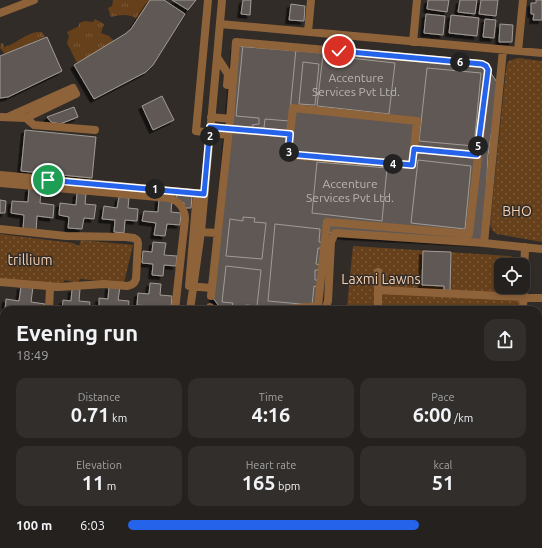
<!DOCTYPE html>
<html lang="en">
<head>
<meta charset="utf-8">
<style>
	:root { --surface:#25211e; --page:#312e2b; --text:#f1f3f6; --muted:#a3a3a4; --line:#423e3c; --accent:#2563eb }
	body { margin:0; font-family:Ubuntu,sans-serif; background:var(--page); color:var(--text); height:100vh; display:flex; flex-direction:column; font-size:15px; white-space:nowrap }
	* { box-sizing:border-box; margin:0 }
	p { font-size:13px; color:var(--muted) }
	.icon { flex:none; width:22px; height:22px; fill:none; stroke:currentColor; stroke-width:2; stroke-linecap:round; stroke-linejoin:round }
	.map { position:relative; flex:1; overflow:hidden }
	.side { position:absolute; left:0px; top:306px; width:542px; height:242px; display:flex; flex-direction:column; background:var(--surface); border-radius:12px 12px 0 0; box-shadow:0 2px 6px #0003,0 0 0 1px var(--line) }
	.side>* { flex:none }
	.tools { position:absolute; left:494px; top:258px; display:grid; gap:8px }
	.tools a { display:grid; place-items:center; width:36px; height:36px; border-radius:8px; background:var(--surface); box-shadow:0 2px 6px #0003,0 0 0 1px var(--line); font-size:20px }
	.pin { position:absolute; display:grid; place-items:center; width:34px; height:34px; color:#fff; margin:-17px; border:2px solid #fff; border-radius:50%; box-shadow:0 1px 4px #0007 }
	.km { position:absolute; width:20px; height:20px; margin:-10px; border-radius:50%; background:#222; color:#fff; font-size:11px; line-height:20px; text-align:center }
	.round { display:grid; place-items:center; flex:none; width:42px; height:42px; border-radius:12px; background:var(--page) }
	.head { display:flex; align-items:center; justify-content:space-between; height:68px; padding:0 16px }
	h1 { font-size:22px; font-weight:700; line-height:30px }
	.metrics { display:grid; grid-template-columns:repeat(3,1fr); gap:6px; height:68px; padding:4px 16px }
	.metrics div { display:grid; align-content:center; border-radius:10px; background:var(--page); text-align:center }
	.metrics b { font-size:20px; font-weight:700 }
	.metrics small { font-size:11px; font-weight:400 }
	.metrics p { font-size:11px }
	ul { padding:0 16px; list-style:none; font-size:13px }
	li { display:grid; grid-template-columns:64px 48px 1fr; align-items:center; height:30px }
	li i { height:10px; border-radius:5px; background:var(--accent) }
	.map>svg:first-child { display:block }
</style>
</head>
<body>
<div class="map">
<svg width="542" height="548" viewBox="0 0 542 548">
	<defs>
		<pattern id="grass-tufts" width="24" height="20" patternUnits="userSpaceOnUse"><rect width="24" height="20" fill="#66401b"/><path d="M3 7l-1-3M5 7V3M7 7l1-3M15 17l-1-3M17 17v-4M19 17l1-3" fill="none" stroke="#7b5b3b"/></pattern>
		<pattern id="park-dots" width="8" height="8" patternUnits="userSpaceOnUse"><rect width="8" height="8" fill="#66401b"/><path d="M2 2h.1M6 6h.1" fill="none" stroke="#7b5b3b" stroke-width="1.8" stroke-linecap="round"/></pattern>
		<filter id="shadow"><feDropShadow dx="-3.5" dy="3.5" stdDeviation="0" flood-color="#0009"/></filter>
	</defs>
	<rect width="100%" height="100%" fill="#312c28"/>
	<path fill="url(#grass-tufts)" d="M113,0H150L137,20C130,13 120,15 111,17L108,8L112,6Z
		M95,19L104,24L101,33L109,36L114,41L77,63L67,43L69,36L67,32L79,26V23L85,21L93,22Z
		M37,32H42L45,37L5,54L0,48L1,43H3L4,47H5C17,43 25,34 37,32Z
		M0,421H4V474L0,476Z"/>
	<path fill="url(#park-dots)" d="M518,58L542,61V242L497,234L492,230L490,224L506,69L508,61Z
		M0,234L73,243L79,246L81,240L133,245L124,283L80,279L78,283L65,280L61,285L0,280Z
		M353,246L511,256L518,265H501V287H523V310H352L347,307Z"/>
	<path fill="#5f5955" stroke="#a19b96" filter="url(#shadow)" d="M150,0H164L185,14L153,65L146,72L94,99L74,65L125,34L131,29Z
		M172,0H196L188,10Z
		M243,0H251L250,15L241,14Z
		M428,0H449L447,12L427,9Z
		M460,0H477L475,14L458,12Z
		M481,0H498L496,16L479,14Z
		M536,0H542V20H533L534,14H531V3H536Z
		M291,4L305,6L304,21L289,20Z
		M426,14L445,16L443,35L424,33Z
		M451,15L479,18L477,36L449,33Z
		M485,19L496,20L494,38L483,37Z
		M500,24L513,25L512,42H499Z
		M47,37L62,71L8,97L0,98V56Z
		M243,44L296,49L289,121L265,119L264,128H254L252,125L259,124V118L236,116Z
		M235,46L486,66L499,85L488,155L484,243L346,236L326,232L318,306L276,310H222L213,298Z
		M323,55L395,63L389,114L317,106Z
		M303,62L319,64L315,105L299,104Z
		M427,68L481,73L474,146L419,141Z
		M162,96L174,120L153,130L142,106Z
		M74,107L78,117L60,124L51,122L47,117Z
		M25,130L96,137L92,178L21,171Z
		M418,160L471,166L465,229L411,223Z
		M317,162L387,168L382,221L312,213Z
		M29,188L41,189L40,203L54,205L53,218L37,216L36,231L23,230L24,215L11,213L12,201L28,202Z
		M77,193L86,194L85,204L96,205L94,219L84,218L82,229L68,228L69,217L59,215L60,203L76,205Z
		M177,195L192,196L191,208H184V203L179,202L176,199Z
		M119,197L129,198L128,208L138,209L137,221L125,220L124,233L114,232L115,220L102,219L104,206L117,208Z
		M159,199L172,200L171,212L181,213L180,225L167,224L165,236L154,235L156,223L142,221L144,211L158,212Z
		M0,200L6,201L5,213H0Z
		M243,217L255,218L254,222L266,223L262,259L226,256L230,219L243,221Z
		M275,224L320,229L319,242H323L322,248H318L316,264L320,265L319,270H315V280H318V287L314,286L312,305L268,301Z
		M153,242L166,243L164,255L177,256L176,266L164,265L163,276L152,275L153,264L142,263L143,251L152,252Z
		M423,251L451,252L450,291L444,290V286L422,285Z
		M226,266L261,270L257,306L246,305V308L232,306L233,303L222,302Z
		M150,283L161,284L160,295L172,296L171,308L159,307V310H149V306L137,305L138,293L149,294Z
		M21,286L33,287L31,302L45,304L44,310H5L6,299L19,301Z
		M109,286L120,287L118,300L129,301L128,310L99,309V298L108,299Z
		M72,289H80L79,301L90,302L89,310H62L63,300L71,301Z
		M2,353H4V366H2Z
		M0,383H4V399L0,400Z
		M538,482H542L541,502H538Z
		M4,500V513L0,514V501Z
		M32,544H58V546L54,547V548H33Z
		M66,544H83L84,548H67Z"/>
	<g fill="none" stroke-linecap="round" stroke-linejoin="round">
		<path stroke="#8f633a" stroke-width="8" d="M208,0L196,131L228,135
			M0,13L34,0
			M220,24L542,53
			M308,32L311,0
			M413,42L417,0
			M518,51L523,0
			M217,57L222,0
			M0,117L26,118L76,94L73,88L8,117
			M26,118L34,125L95,130
			M230,119L236,42L482,64L486,66L488,70L469,234L327,222L318,306L276,310
			M210,127L229,129L230,119L211,117
			M290,134L288,155L412,165L414,149L477,155
			M0,175L204,194
			M0,183L169,198C179,201 185,209 185,219L175,310
			M197,193L189,286L211,288
			M0,229L66,236L126,237L134,238L137,240L138,243L136,279C134,284 132,285 127,286L104,284L59,287L0,282
			M201,232L217,233
			M484,243L503,50
			M378,272V290
			M211,296L229,129L290,134L293,108L417,121L414,149
			M49,310L50,287
			M190,310L201,232L217,57L228,74L227,85
			M209,310L210,307
			M325,310L328,301L331,242L335,233L484,243L542,249
			M378,310V290L542,298
			M523,310L525,247
			M0,330L4,329
			M0,345H4
			M0,375H4
			M538,401H542
			M538,469H542
			M538,509L542,508
			M0,531L4,530
			M63,544L64,548
			M0,545L5,544
			M352,548L371,544"/>
	</g>
	<g fill="none" stroke-linecap="round" stroke-linejoin="round">
		<defs>
			<path id="route" d="M48,180L204,194L210,127L290,134L288,154L412,165L414,149L477,155L488,70L486,66L482,64L339,51"/>
		</defs>
		<use href="#route" stroke="#fff" stroke-width="8"/>
		<use href="#route" stroke="#2563eb" stroke-width="5"/>
	</g>
	<g text-anchor="middle" stroke-width="3" stroke-linejoin="round" paint-order="stroke">
		<g font-size="12" fill="#bab6b3">
			<text x="356" y="82">Accenture<tspan x="356" dy="14">Services Pvt Ltd.</tspan></text>
			<text x="350" y="188">Accenture<tspan x="350" dy="14">Services Pvt Ltd.</tspan></text>
		</g>
		<g font-size="14" fill="#f4cfaf" stroke="#312c28">
			<text x="517" y="216">BHO</text>
			<text x="30" y="265">trillium</text>
			<text x="381" y="284">Laxmi Lawns</text>
		</g>
	</g>
</svg>
<div class="tools">
<a><svg class="icon" aria-label="locate" viewBox="0 0 24 24"><circle cx="12" cy="12" r="6"/><path d="M12 2v4M12 18v4M2 12h4M18 12h4"/></svg></a>
</div>
<div class="pin" style="left:48px;top:180px;background:#1e9e55"><svg class="icon" aria-label="arrive" viewBox="0 0 24 24"><path d="M6 21V4h12l-3 4 3 4H6"/></svg></div>
<div class="pin" style="left:339px;top:51px;background:#d93025"><svg class="icon" aria-label="check" viewBox="0 0 24 24"><path d="M5 12l5 5 9-10"/></svg></div>
<b class="km" style="left:155px;top:189px">1</b>
<b class="km" style="left:210px;top:136px">2</b>
<b class="km" style="left:289px;top:152px">3</b>
<b class="km" style="left:393px;top:164px">4</b>
<b class="km" style="left:478px;top:146px">5</b>
<b class="km" style="left:460px;top:62px">6</b>
<section class="side">
<div class="head"><div><h1>Evening run</h1><p>18:49</p></div><a class="round"><svg class="icon" aria-label="share" viewBox="0 0 24 24"><path d="M12 15V3M7 8l5-5 5 5M5 13v7h14v-7"/></svg></a></div>
<div class="metrics">
<div><p>Distance</p><b>0.71<small> km</small></b></div>
<div><p>Time</p><b>4:16</b></div>
<div><p>Pace</p><b>6:00<small> /km</small></b></div>
</div>
<div class="metrics">
<div><p>Elevation</p><b>11<small> m</small></b></div>
<div><p>Heart rate</p><b>165<small> bpm</small></b></div>
<div><p>kcal</p><b>51</b></div>
</div>
<ul>
<li><b>100 m</b>6:03<i style="width:73%"></i></li>
</ul>
</section>
</div>
</body>
</html>
